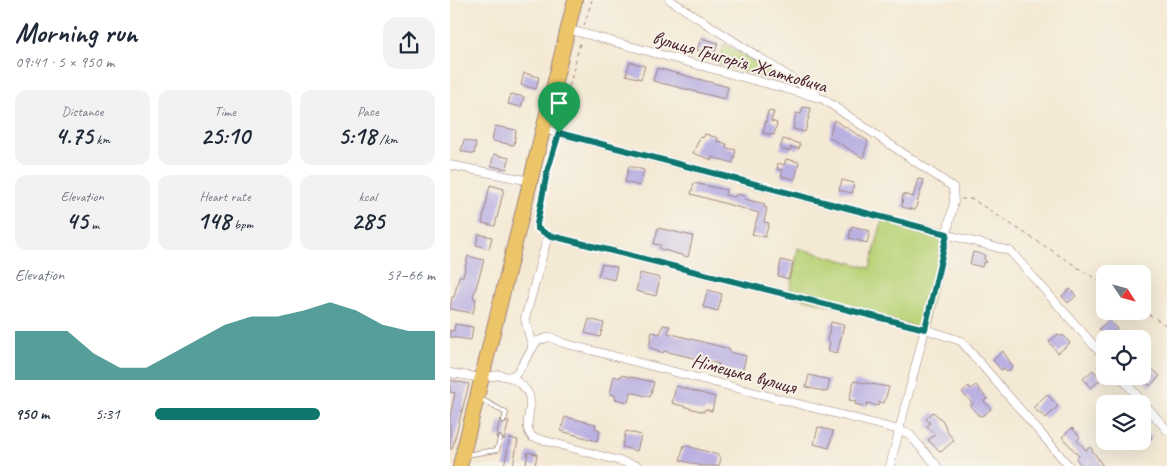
<!DOCTYPE html>
<html lang="en">
<head>
<meta charset="utf-8">
<style>
	:root { --surface:#fff; --page:#f2f2f3; --text:#1f2937; --muted:#747a83; --accent:#0f766e }
	body { margin:0; font-family:Caveat,sans-serif; background:var(--page); color:var(--text); height:100vh; display:flex; flex-direction:column; font-size:19px; white-space:nowrap }
	* { box-sizing:border-box; margin:0 }
	p { font-size:16px; color:var(--muted) }
	.icon { flex:none; width:28px; height:28px; fill:none; stroke:currentColor; stroke-width:2; stroke-linecap:round; stroke-linejoin:round }
	.map { position:relative; flex:1; overflow:hidden }
	.side { display:flex; flex-direction:column; background:var(--surface); width:450px }
	.side>* { flex:none }
	.needle { width:32px; rotate:126deg }
	.controls { position:absolute; left:646px; top:265px; display:grid; gap:10px }
	.controls a { display:grid; place-items:center; width:55px; height:55px; border-radius:10px; background:var(--surface); box-shadow:0 5px 20px #0002; font-size:25px }
	.pin { position:absolute; display:grid; place-items:center; width:42px; height:42px; color:#fff; margin:-51px -21px; border-radius:50% 50% 50% 0; rotate:-45deg; box-shadow:0 0 5px #0007 }
	.pin .icon { rotate:45deg }
	.round { display:grid; place-items:center; flex:none; width:52px; height:52px; border-radius:15px; background:var(--page) }
	.summary { display:flex; align-items:center; justify-content:space-between; height:85px; padding:0 15px }
	h1 { font-size:28px; font-weight:600; line-height:38px }
	.figures { display:grid; grid-template-columns:repeat(3,1fr); gap:8px; height:85px; padding:5px 15px }
	.figures div { display:grid; align-content:center; border-radius:12px; background:var(--page); text-align:center }
	.figures b { font-size:25px; font-weight:600 }
	.figures small { font-size:14px; font-weight:400 }
	.figures p { font-size:14px }
	.chart { height:140px; padding:10px 15px }
	.chart p { display:flex; justify-content:space-between }
	.chart svg { width:100%; height:90px; margin-top:5px; fill:var(--accent); opacity:.7 }
	ul { padding:0 15px; list-style:none; font-size:16px }
	li { display:grid; grid-template-columns:80px 60px 1fr; align-items:center; height:38px }
	li i { height:12px; border-radius:6px; background:var(--accent) }
	main { display:flex; flex:1; min-height:0 }
	.map>svg:first-child { display:block }
</style>
</head>
<body>
<main>
<section class="side">
<div class="summary"><div><h1>Morning run</h1><p>09:41 · 5 × 950 m</p></div><a class="round"><svg class="icon" aria-label="share" viewBox="0 0 24 24"><path d="M12 15V3M7 8l5-5 5 5M5 13v7h14v-7"/></svg></a></div>
<div class="figures">
<div><p>Distance</p><b>4.75<small> km</small></b></div>
<div><p>Time</p><b>25:10</b></div>
<div><p>Pace</p><b>5:18<small> /km</small></b></div>
</div>
<div class="figures">
<div><p>Elevation</p><b>45<small> m</small></b></div>
<div><p>Heart rate</p><b>148<small> bpm</small></b></div>
<div><p>kcal</p><b>285</b></div>
</div>
<div class="chart"><p><span>Elevation</span>57–66 m</p>
<svg viewBox="0 0 160 44" preserveAspectRatio="none"><path d="M0 44V20L10 20L20 20L30 31L40 38L50 38L60 31L70 24L80 17L90 13L100 13L110 10L120 6L130 10L140 17L150 20L160 20V44z"/></svg>
</div>
<ul>
<li><b>950 m</b>5:31<i style="width:59%"></i></li>
</ul>
</section>
<div class="map">
<svg width="717" height="466" viewBox="0 0 717 466">
	<rect width="100%" height="100%" fill="#f7f3e8"/>
	<filter id="ink" filterUnits="userSpaceOnUse"><feTurbulence type="fractalNoise" baseFrequency=".02" numOctaves="2"/><feDisplacementMap in="SourceGraphic" scale="10" xChannelSelector="R" yChannelSelector="G"/><feConvolveMatrix kernelMatrix="1 2 1 2 8 2 1 2 1" color-interpolation-filters="sRGB"/></filter>
	<filter id="wash" filterUnits="userSpaceOnUse"><feTurbulence type="fractalNoise" baseFrequency=".0096" numOctaves="4" result="noise"/><feDisplacementMap in="SourceGraphic" scale="20" xChannelSelector="R" yChannelSelector="G"/><feGaussianBlur stdDeviation="1.12" result="paint"/><feColorMatrix in="noise" values="0 0 0 0 0 0 0 0 0 0 0 0 0 0 0 0 0 1.4 0 .05"/><feComposite in="paint" operator="in"/></filter>
	<g filter="url(#wash)">
		<rect width="100%" height="100%" fill="#f4e9d4"/>
		<path fill="#b9d378" stroke="#827952" d="M274,44L331,76L329,82L268,64Z
			M433,217L497,234L475,329L339,295L348,248L420,268Z"/>
		<g id="blocks">
			<path fill="#bab1e2" d="M251,38L268,43L264,55L247,50Z
				M180,62L195,66L191,79L176,75Z
				M207,68L278,87L275,99L203,81Z
				M74,73L89,77L86,89L71,85Z
				M61,94L74,97L71,107L58,104Z
				M353,107L361,108L355,132L343,129L346,113L351,114Z
				M318,111L324,112L321,121L327,123L324,135L313,133Z
				M384,120L418,141L413,158L379,137Z
				M45,126L66,130L64,145L42,141Z
				M255,134L268,138L267,141L277,144L276,148L286,150L283,163L262,157V160L243,153L250,137L253,138Z
				M333,139L350,144L349,149L341,147L340,151L330,149Z
				M14,140L26,143L24,154L11,151Z
				M44,154L59,158L57,169L41,166Z
				M336,159L349,162L345,179L331,176L333,170L327,169L328,163L334,165Z
				M179,166L194,170L190,186L175,182Z
				M468,179L474,180L465,210L452,207L453,194L463,197Z
				M392,180L404,183L402,193L389,190Z
				M244,183L276,190L275,195L285,197L286,194L295,196L294,199L315,204L314,207L317,208L314,222L319,223L315,237L302,234L309,213L241,194Z
				M40,185L54,189L45,226L32,223Z
				M402,226L420,231L417,243L399,238Z
				M208,228L243,236L238,257L210,249V245L204,244Z
				M29,234L42,237L39,249L26,245Z
				M523,252L535,255L534,259L537,262L533,263L532,267L520,264Z
				M18,256L34,260L23,298L26,299L23,313L0,309L2,297H4L9,276H13Z
				M331,260L343,263L339,279L328,276Z
				M152,264L167,267L164,280L148,276Z
				M190,273L210,278L206,296L186,291Z
				M620,289L626,296L618,303L612,296Z
				M258,290L272,294L268,311L253,307Z
				M139,319L154,323L150,337L135,333Z
				M659,320L667,329L657,338L649,329Z
				M381,322L394,325L387,353L378,351L380,342L377,341Z
				M5,324L23,327L21,340L0,337V330L4,331Z
				M213,325L220,326L218,333L280,349L279,352L296,356L292,373L268,368L269,364L214,351L213,353L199,347L202,332L210,334Z
				M608,334L611,337L613,335L620,343L608,353L599,342Z
				M553,351L563,367L557,372L554,368L551,370L543,360Z
				M692,360L710,376L700,386L692,379Z
				M643,370L651,379L641,388L633,379Z
				M171,375L204,382L200,397L181,392L178,402L165,399V395L160,394L164,376L170,378Z
				M359,375L380,380L377,392L356,387Z
				M0,380L19,384L2,449H0V416L5,393L0,392Z
				M404,381L439,387L434,403L429,402L428,406L417,403L416,407L405,404L406,401L399,400Z
				M526,385L537,399L534,401L541,409L532,416L528,415L520,406L523,404L512,392L519,386L521,389Z
				M226,386L265,397L262,411L255,409L254,412L222,403Z
				M597,394L608,406L596,418L583,408Z
				M483,412L493,421L498,433L504,440L491,452L478,440L485,435L477,426L480,423L476,419Z
				M115,417L146,424L145,428L150,430L147,441L111,431Z
				M50,419L53,424L59,421L54,440L50,435L46,438Z
				M368,427L383,431L379,448L364,444Z
				M692,427L702,438L692,446Z
				M622,428L630,437L627,440L636,450L640,447L653,466H632L626,459L629,456L612,437Z
				M176,431L191,435L187,451L172,447Z
				M60,438L68,440L63,466H54Z
				M234,445L268,455L271,458L269,466H251L230,460Z
				M78,452L87,454L85,466L76,464Z"/>
		</g>
	</g>
	<g filter="url(#ink)">
		<use href="#blocks" fill-opacity="0" stroke="#9f8480" stroke-width="1"/>
		<g fill="none" stroke-linecap="round" stroke-linejoin="round">
			<defs>
				<path id="service" d="M29,398L56,413L54,420
					M15,455L47,450L50,439"/>
				<path id="minor" d="M220,0L366,94
					M117,29L373,99L503,187L504,202L475,329L440,466
					M93,129L560,251L655,358
					M0,165L80,181
					M82,346L75,319L98,235L475,329L511,341L619,466
					M0,373L32,378L49,375L59,377L67,373L87,341L100,337L113,343L449,430L459,434L487,466
					M670,376L717,430
					M59,377C99,396 67,419 82,437L188,466"/>
				<path id="trunk" d="M10,466L125,0"/>
			</defs>
			<use href="#service" stroke="#9f8480" stroke-width="5.5"/>
			<use href="#minor" stroke="#9f8480" stroke-width="9"/>
			<use href="#trunk" stroke="#9f8480" stroke-width="16"/>
			<path stroke="#9f8480" stroke-width="1" stroke-dasharray="4 4" stroke-linecap="butt" d="M134,26L142,0
				M110,125L131,39
				M511,199H522L655,285
				M91,230L87,228L97,172L106,141
				M692,310L717,326"/>
			<use href="#service" stroke="#fff" stroke-width="4"/>
			<use href="#minor" stroke="#fff" stroke-width="8"/>
			<use href="#trunk" stroke="#edc569" stroke-width="14"/>
		</g>
	</g>
	<g fill="none" stroke-linecap="round" stroke-linejoin="round" filter="url(#ink)">
		<defs>
			<path id="route" d="M109,133L497,234L475,329L98,235L87,228V224L97,172Z"/>
		</defs>
		<use href="#route" stroke="#fff" stroke-width="10"/>
		<use href="#route" stroke="#0f766e" stroke-width="6"/>
	</g>
	<g text-anchor="middle" stroke-width="4" stroke-linejoin="round" paint-order="stroke">
		<g font-size="20" fill="#4a1f2b" stroke="#f7f3e8">
			<text transform="translate(290 61) rotate(16)" y="7">вулиця Григорія Жатковича</text>
			<text transform="translate(294 373) rotate(15)" y="7">Німецька вулиця</text>
		</g>
	</g>
</svg>
<div class="controls">
<a><svg class="needle" viewBox="-14 -14 28 28"><path d="M0-13l5 13h-10z" fill="#e53935"/><path d="M0 13l5-13h-10z" fill="#747a83"/></svg></a>
<a><svg class="icon" aria-label="locate" viewBox="0 0 24 24"><circle cx="12" cy="12" r="6"/><path d="M12 2v4M12 18v4M2 12h4M18 12h4"/></svg></a>
<a><svg class="icon" aria-label="layers" viewBox="0 0 24 24"><path d="M12 4l9 5-9 5-9-5zM3 14l9 5 9-5"/></svg></a>
</div>
<div class="pin" style="left:109px;top:133px;background:#1e9e55"><svg class="icon" aria-label="arrive" viewBox="0 0 24 24"><path d="M6 21V4h12l-3 4 3 4H6"/></svg></div>
</div>
</main>
</body>
</html>
